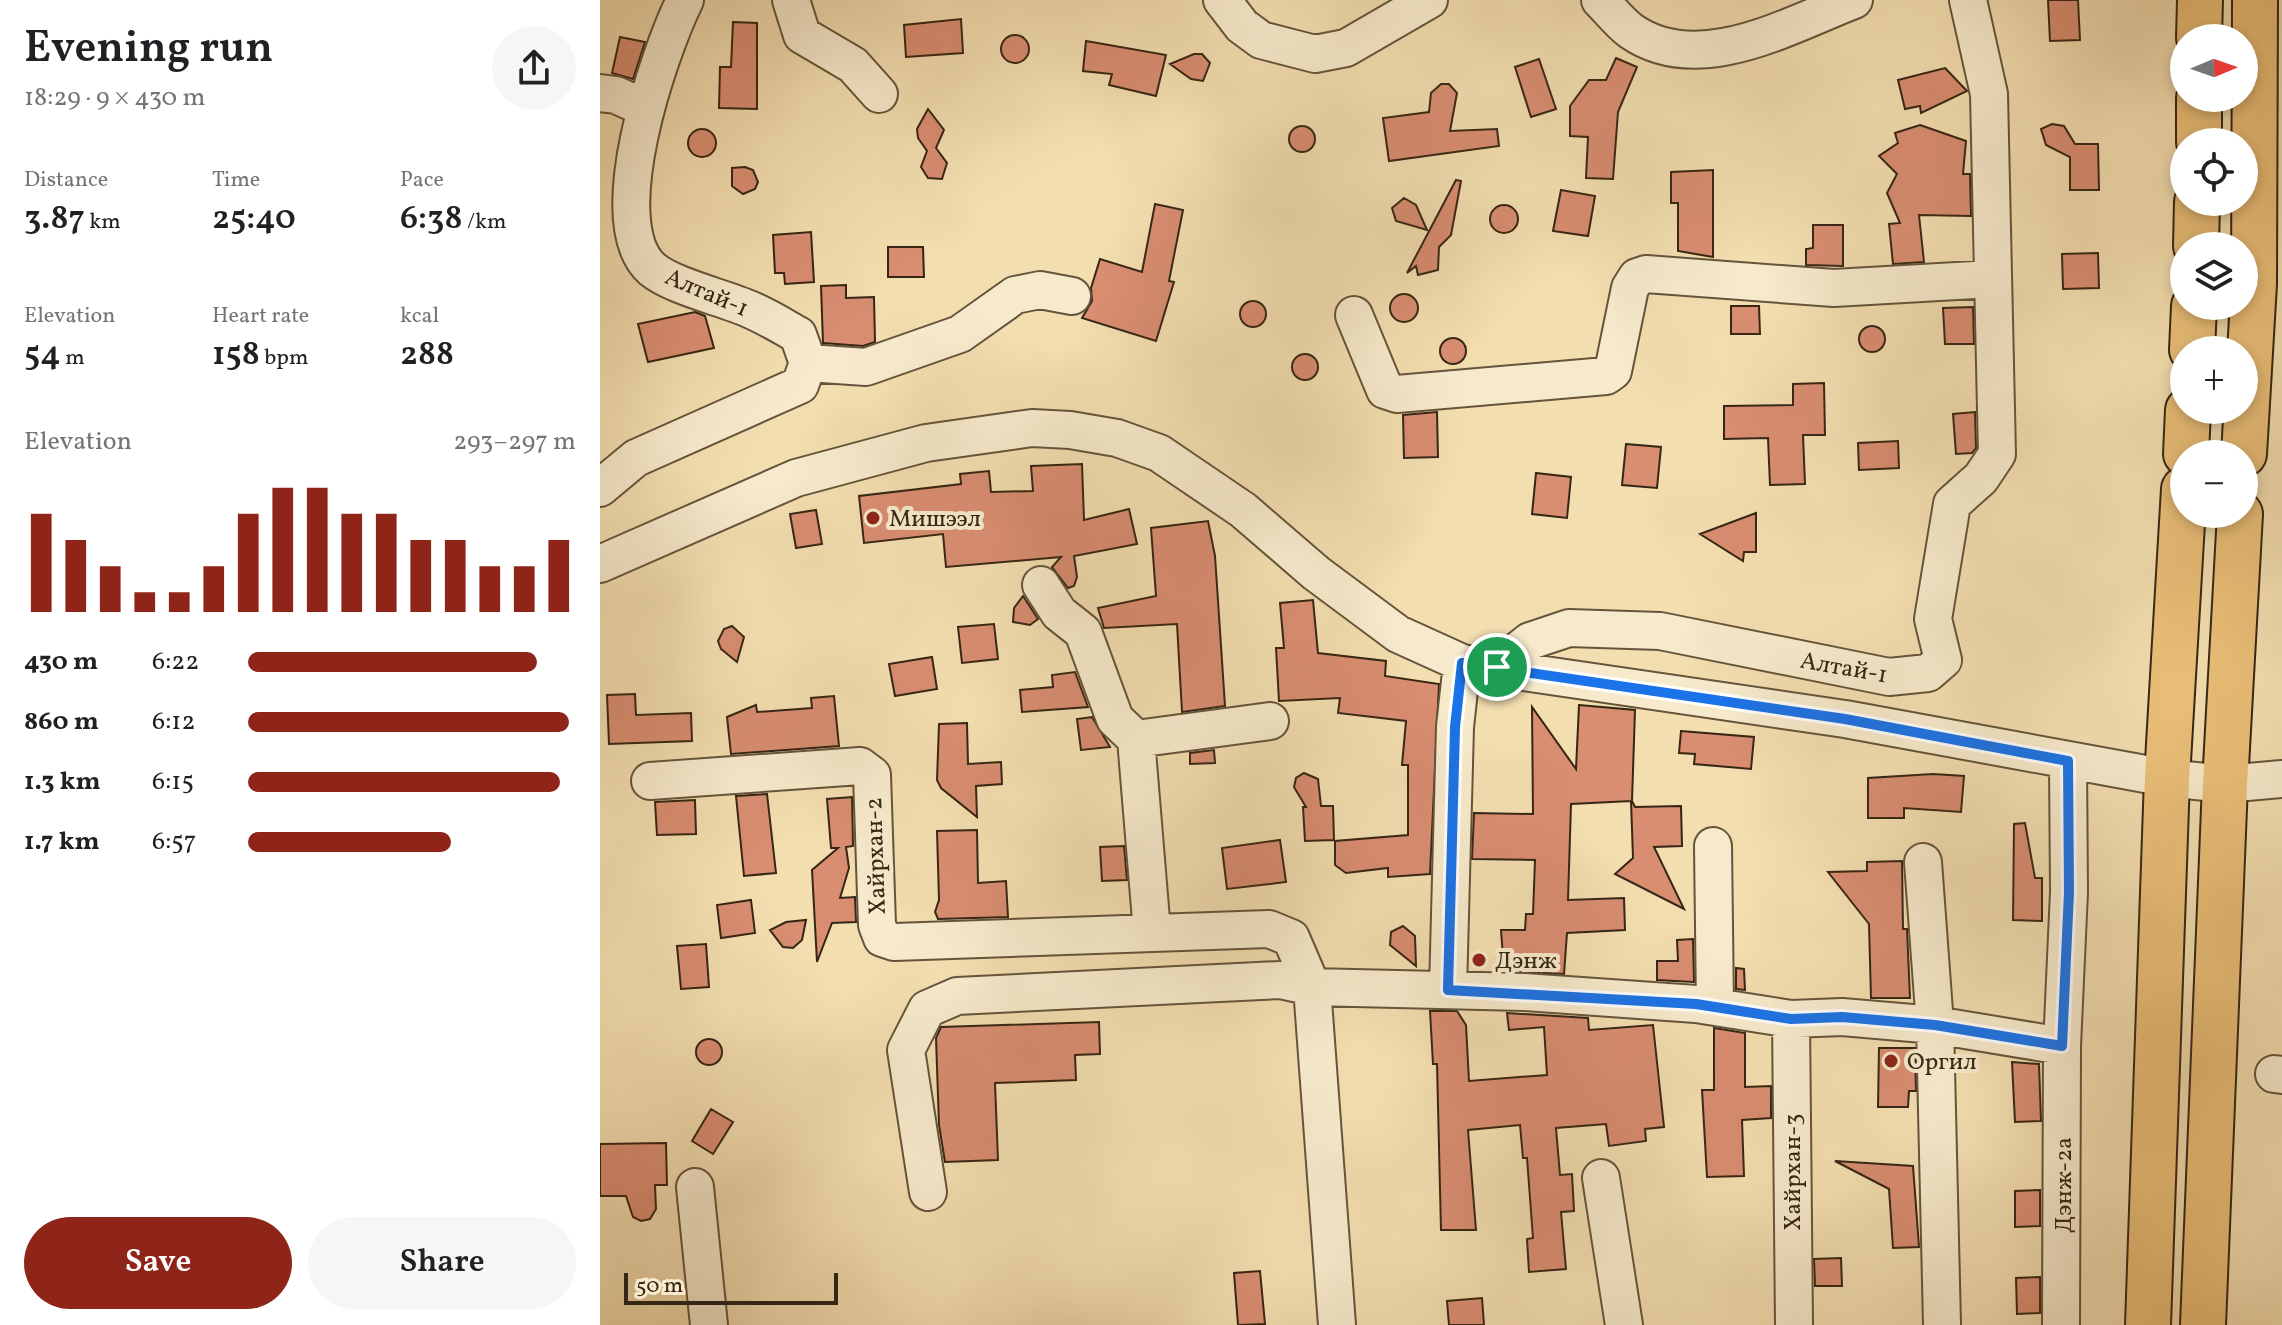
<!DOCTYPE html>
<html lang="en">
<head>
<meta charset="utf-8">
<style>
	:root { --surface:#fff; --page:#f6f6f6; --text:#202124; --muted:#757577; --accent:#8f2418 }
	body { margin:0; font-family:Vollkorn,serif; background:var(--page); color:var(--text); height:100vh; display:flex; flex-direction:column; font-size:30px; white-space:nowrap }
	* { box-sizing:border-box; margin:0 }
	p { font-size:26px; color:var(--muted) }
	.icon { flex:none; width:44px; height:44px; fill:none; stroke:currentColor; stroke-width:2; stroke-linecap:round; stroke-linejoin:round }
	.map { position:relative; flex:1; overflow:hidden }
	.sheet { display:flex; flex-direction:column; background:var(--surface); width:600px }
	.sheet>* { flex:none }
	.needle { width:52px; rotate:88deg }
	.fabs { position:absolute; left:1570px; top:24px; display:grid; gap:16px }
	.fabs a { display:grid; place-items:center; width:88px; height:88px; border-radius:50%; background:var(--surface); box-shadow:0 4px 12px #0003; font-size:40px }
	.scale { position:absolute; left:24px; bottom:20px; width:214px; box-sizing:border-box; padding-left:8px; border:4px solid #362614; border-top:0; font-size:22px; line-height:28px; white-space:nowrap; color:#362614; -webkit-text-stroke:6px #f7eacc; paint-order:stroke }
	.pin { position:absolute; display:grid; place-items:center; width:68px; height:68px; color:#fff; margin:-34px; border:4px solid #fff; border-radius:50%; box-shadow:0 2px 8px #0007 }
	.round { display:grid; place-items:center; flex:none; width:84px; height:84px; border-radius:42px; background:var(--page) }
	.overview { display:flex; align-items:center; justify-content:space-between; height:136px; padding:0 24px }
	h1 { font-size:44px; font-weight:600; line-height:60px }
	.stats { display:grid; grid-template-columns:repeat(3,1fr); gap:12px; height:136px; padding:8px 24px }
	.stats div { display:grid; align-content:center }
	.stats b { font-size:34px; font-weight:600 }
	.stats small { font-size:22px; font-weight:400 }
	.stats p { font-size:22px }
	.chart { height:224px; padding:16px 24px }
	.chart p { display:flex; justify-content:space-between }
	.chart svg { width:100%; height:144px; margin-top:8px; stroke:var(--accent); stroke-width:6 }
	.action { display:flex; gap:16px; margin-top:auto; padding:16px 24px }
	.action a { flex:1; height:92px; border-radius:48px; background:var(--accent); color:#fff; font-size:32px; font-weight:600; line-height:92px; text-align:center }
	.action a+a { background:var(--page); color:var(--text) }
	ul { padding:0 24px; list-style:none; font-size:26px }
	li { display:grid; grid-template-columns:128px 96px 1fr; align-items:center; height:60px }
	li i { height:20px; border-radius:10px; background:var(--accent) }
	main { display:flex; flex:1; min-height:0 }
	.map>svg:first-child { display:block }
</style>
</head>
<body>
<main>
<section class="sheet">
<div class="overview"><div><h1>Evening run</h1><p>18:29 · 9 × 430 m</p></div><a class="round"><svg class="icon" aria-label="share" viewBox="0 0 24 24"><path d="M12 15V3M7 8l5-5 5 5M5 13v7h14v-7"/></svg></a></div>
<div class="stats">
<div><p>Distance</p><b>3.87<small> km</small></b></div>
<div><p>Time</p><b>25:40</b></div>
<div><p>Pace</p><b>6:38<small> /km</small></b></div>
</div>
<div class="stats">
<div><p>Elevation</p><b>54<small> m</small></b></div>
<div><p>Heart rate</p><b>158<small> bpm</small></b></div>
<div><p>kcal</p><b>288</b></div>
</div>
<div class="chart"><p><span>Elevation</span>293–297 m</p>
<svg viewBox="0 0 160 44" preserveAspectRatio="none"><path d="M5 44V14M15 44V22M25 44V30M35 44V38M45 44V38M55 44V30M65 44V14M75 44V6M85 44V6M95 44V14M105 44V14M115 44V22M125 44V22M135 44V30M145 44V30M155 44V22"/></svg>
</div>
<ul>
<li><b>430 m</b>6:22<i style="width:88%"></i></li>
<li><b>860 m</b>6:12<i style="width:98%"></i></li>
<li><b>1.3 km</b>6:15<i style="width:95%"></i></li>
<li><b>1.7 km</b>6:57<i style="width:62%"></i></li>
</ul>
<div class="action"><a>Save</a><a>Share</a></div>
</section>
<div class="map">
<svg width="1682" height="1325" viewBox="0 0 1682 1325">
	<rect width="100%" height="100%" fill="#f3deb0"/>
	<filter id="stains"><feTurbulence type="fractalNoise" baseFrequency=".0025" numOctaves="4"/><feColorMatrix values="0 0 0 0 .2 0 0 0 0 .09 0 0 0 0 .02 0 0 0 .5 -.17"/></filter>
	<radialGradient id="worn" r=".72"><stop offset=".6" stop-color="#630" stop-opacity="0"/><stop offset="1" stop-color="#630" stop-opacity=".3"/></radialGradient>
	<path fill="#d98d71" stroke="#362614" stroke-width="2" d="M1448,0H1478L1480,40L1450,41Z
		M361,19L363,53L306,57L304,25Z
		M133,22L157,23V109L119,108L120,67H131Z
		M401 49a14 14 0 1 1 28 0a14 14 0 1 1-28 0Z
		M20,37L45,42L33,79L12,73Z
		M486,41L566,55L556,96L509,85L512,74L483,71Z
		M594,54H602L610,63L603,81L591,79L570,64Z
		M1016,58L1037,67L1018,112L1013,179L986,178L988,137L970,136V106L989,80H1006Z
		M939,59L956,109L931,117L915,67Z
		M1345,68L1367,91L1321,113L1320,106L1305,109L1298,80Z
		M841,84H849L857,93L850,131L897,129L899,146L789,161L783,118L829,112L831,93Z
		M328,109L344,130L336,148L347,163L342,179L328,178L321,167L327,151L318,138L317,129Z
		M1452,124L1464,126L1475,144H1498L1499,190H1470V157L1446,145L1441,129Z
		M1320,125L1366,141L1363,174H1370L1371,216L1319,215L1324,262L1293,264L1289,224L1300,223L1287,193L1297,174L1279,156L1298,143L1295,133Z
		M689 139a13 13 0 1 1 26 0a13 13 0 1 1-26 0Z
		M88 143a14 14 0 1 1 28 0a14 14 0 1 1-28 0Z
		M145,167L153,170L158,182L155,189L143,194L132,186V168Z
		M1113,170V257L1078,251V203H1071V172Z
		M856,180L861,181L851,235L839,247L838,270L818,275L816,266L807,273Z
		M961,190L995,196L988,236L953,231Z
		M804,198L816,205L827,230L796,221L792,208Z
		M555,204L583,210L569,281L574,282L556,341L482,318L492,301L491,288L500,259L542,272Z
		M890 219a14 14 0 1 1 28 0a14 14 0 1 1-28 0Z
		M1213,225H1243V266L1206,265V249L1213,248Z
		M211,232L214,282L185,284L184,273H175L173,235Z
		M288,247H323L324,277H288Z
		M1498,253L1499,288L1463,289L1462,254Z
		M246,285V298L274,297L275,342L263,346L223,343L221,286Z
		M790 308a14 14 0 1 1 28 0a14 14 0 1 1-28 0Z
		M640 314a13 13 0 1 1 26 0a13 13 0 1 1-26 0Z
		M1131,306H1159L1160,334H1131Z
		M1373,307L1374,344H1345L1343,308Z
		M95,312L105,316L114,348L48,362L38,324Z
		M1259 339a13 13 0 1 1 26 0a13 13 0 1 1-26 0Z
		M840 351a13 13 0 1 1 26 0a13 13 0 1 1-26 0Z
		M692 367a13 13 0 1 1 26 0a13 13 0 1 1-26 0Z
		M1224,383L1225,435H1203L1205,484L1170,485L1168,438L1124,439V406L1193,405V384Z
		M837,412L838,457L804,458L803,415Z
		M1375,412L1376,448L1372,453L1356,454L1353,414Z
		M1298,441L1299,468L1259,470L1258,443Z
		M1026,444L1061,447L1057,488L1022,485Z
		M482,464L484,520L529,509L537,544L474,556L477,577L474,586L468,588L452,567L461,557L346,567L343,534L264,543L259,496L361,484L360,474L389,471L391,492L433,491L431,466Z
		M936,473L971,477L967,518L932,514Z
		M216,510L222,544L196,548L190,514Z
		M1156,513V552H1144L1143,561L1100,534Z
		M608,521L615,556L625,706L582,712L577,624L504,628L498,608L556,596L551,528Z
		M423,596L438,619L430,625L413,622L414,608Z
		M713,600L718,653L786,661L785,676L839,684L830,874L788,877V868L746,873L735,865V841L808,835V765H802L806,721L738,713L740,698L679,701L676,648H684L680,603Z
		M394,624L398,659L362,663L358,627Z
		M132,626L144,637L137,662L121,649L118,641L124,629Z
		M332,657L337,689L295,696L289,664Z
		M475,672L488,707L422,712L420,690L453,687L452,675Z
		M35,694L36,715L91,713L92,741L9,744L7,695Z
		M234,696L239,746L131,754L127,717L156,705L157,712L212,708L211,698Z
		M979,705L1035,710L1032,801L1035,807L1081,806L1082,846L1054,847L1084,909L1015,874L1033,858L1031,801L971,804L968,900L1024,898L1025,930L967,933L964,974L904,971L901,930H925L926,914H933L935,860L872,859L874,813L933,814L932,707L976,769Z
		M492,717L510,747L481,750L477,719Z
		M367,723L368,764L401,762L402,784L376,786L377,817L341,788L337,780L339,724Z
		M1081,731L1154,737L1151,769L1094,764L1095,754L1079,753Z
		M614,750L615,763L590,764V753Z
		M704,773L718,779L721,806H733L734,840L705,841L703,807H706L694,787L696,778Z
		M1333,774L1364,776L1361,812L1304,808V818H1268V778Z
		M167,794L176,873L144,876L136,796Z
		M252,797L253,846L246,847L249,868L240,898L255,897L256,922L232,923L217,962L212,870L238,848H231L227,799Z
		M95,800L96,834L57,835L55,802Z
		M1425,823L1435,878H1442V921L1413,920L1414,824Z
		M377,830L378,883L406,881L408,917L338,919L335,912L339,900L337,831Z
		M680,840L686,882L627,889L622,848Z
		M524,846L527,880L502,881L500,847Z
		M1302,861L1303,929H1307L1310,998H1271L1269,924L1228,872L1267,871V862Z
		M151,900L155,933L121,938L117,905Z
		M206,920L202,940L193,948L183,947L170,930L186,922Z
		M803,926L815,936L816,966L790,945L791,932Z
		M1093,939L1094,982L1057,980V961H1078L1077,940Z
		M106,944L109,987L81,989L77,946Z
		M1136,968L1144,969L1145,990L1136,989Z
		M830,1011H857L866,1025L869,1081L947,1075L944,1027L909,1030L907,1013L988,1018L989,1030L1053,1025L1064,1127L1045,1129L1046,1141L1009,1146L1006,1124L956,1128L960,1175L972,1174L974,1211L961,1212L966,1269L929,1272L927,1239L933,1238L927,1158H923L920,1125L868,1130L876,1230H841L837,1064H833Z
		M499,1022L500,1054L475,1055L476,1080L395,1083L398,1160L345,1162L339,1125L336,1038L341,1027Z
		M1114,1028L1145,1033V1087L1171,1086V1118L1142,1120L1144,1176L1107,1177L1102,1090H1114Z
		M96 1052a13 13 0 1 1 26 0a13 13 0 1 1-26 0Z
		M1279,1048H1315L1316,1091H1309L1308,1107H1278Z
		M1412,1062L1439,1064L1441,1121L1415,1122Z
		M111,1109L133,1122L113,1154L92,1141Z
		M66,1143L67,1185H55L56,1209L50,1219L41,1221L33,1217L26,1196H0V1144Z
		M1235,1161L1313,1166L1319,1247L1293,1248L1289,1189Z
		M1440,1190V1226L1415,1227V1191Z
		M1241,1258L1242,1286H1215L1214,1259Z
		M660,1271L665,1324L638,1325L634,1273Z
		M1440,1277V1313L1417,1314L1416,1278Z
		M882,1298L884,1325H849L847,1301Z"/>
	<g fill="none" stroke-linecap="round" stroke-linejoin="round">
		<defs>
			<path id="minor" d="M191,0L202,35L253,65L279,94
				M622,0L642,26L661,40L715,54L746,48L829,0
				M1000,0C1010,10 1020,23 1031,31C1098,78 1189,25 1254,0
				M0,93L16,95L43,107
				M754,315L785,390L797,394L1006,376L1013,371L1030,288L1037,277L1046,274L1234,288L1392,279
				M208,363L266,367L360,334L415,295L440,290L472,296
				M0,488L36,458L200,385L208,363L198,335C182,326 166,316 149,309C124,298 72,286 52,269C0,223 59,53 85,0
				M0,564L196,478L326,443L432,428L470,430L517,438L559,453L643,510L716,573L798,634L862,663L1245,719L1567,778L1625,784L1682,779
				M441,585L459,613L483,632L515,719L536,739L552,932
				M897,667L930,641L969,628L1060,631L1289,677L1328,673L1343,660L1333,619L1352,504L1381,478L1397,454L1389,94L1368,0
				M536,739L670,721
				M50,781L260,766L272,775L277,925L282,938L294,942L669,929L691,938L712,987L737,1325
				M1113,846L1115,1007
				M1323,862L1335,1025L1342,1325
				M848,990L855,727L862,663
				M1191,1019L1194,1325
				M1674,1074L1682,1075
				M1001,1178L1024,1325
				M95,1187L109,1325
				M328,1192L306,1050L327,1009L357,996L680,980L712,987L924,992L1096,1004L1191,1019L1242,1017L1335,1025L1462,1046
				M1461,1325L1462,1046L1469,892L1468,761"/>
			<path id="major" d="M1599,38L1600,0
				M1599,142V98
				M1596,246L1597,202
				M1592,350L1594,306
				M1586,454L1588,410
				M1644,454L1654,284L1655,0
				M1548,1325L1567,778L1584,489
				M1603,1325L1625,784L1640,514"/>
		</defs>
		<use href="#minor" stroke="#65543b" stroke-width="40"/>
		<use href="#major" stroke="#362614" stroke-width="48"/>
		<use href="#minor" stroke="#f7eacc" stroke-width="36"/>
		<use href="#major" stroke="#eabf78" stroke-width="44"/>
	</g>
	<g fill="none" stroke-linecap="round" stroke-linejoin="round">
		<defs>
			<path id="route" d="M862,663L1245,719L1468,761L1469,892L1462,1046L1335,1025L1242,1017L1191,1019L1096,1004L848,990L855,727Z"/>
		</defs>
		<use href="#route" stroke="#fff" stroke-width="16"/>
		<use href="#route" stroke="#1a73e8" stroke-width="10"/>
	</g>
	<g fill="#8f2418" stroke="#f7eacc" stroke-width="3">
		<circle cx="273" cy="518" r="8"/>
		<circle cx="879" cy="960" r="8"/>
		<circle cx="1291" cy="1061" r="8"/>
	</g>
	<g text-anchor="middle" stroke-width="8" stroke-linejoin="round" paint-order="stroke">
		<g font-size="24" fill="#362614" stroke="#f7eacc">
			<text transform="translate(107 292) rotate(23)" y="8">Алтай-1</text>
			<text transform="translate(1244 667) rotate(10)" y="8">Алтай-1</text>
			<text transform="translate(275 856) rotate(-92)" y="8">Хайрхан-2</text>
			<text transform="translate(1192 1172) rotate(-90)" y="8">Хайрхан-3</text>
			<text transform="translate(1463 1185) rotate(-90)" y="8">Дэнж-2а</text>
		</g>
		<g font-size="24" fill="#362614" stroke="#f7eacc" text-anchor="start">
			<text x="289" y="526">Мишээл</text>
			<text x="895" y="968">Дэнж</text>
			<text x="1307" y="1069">Оргил</text>
		</g>
	</g>
	<rect width="100%" height="100%" filter="url(#stains)"/>
	<rect width="100%" height="100%" fill="url(#worn)"/>
</svg>
<div class="fabs">
<a><svg class="needle" viewBox="-14 -14 28 28"><path d="M0-13l5 13h-10z" fill="#e53935"/><path d="M0 13l5-13h-10z" fill="#757577"/></svg></a>
<a><svg class="icon" aria-label="locate" viewBox="0 0 24 24"><circle cx="12" cy="12" r="6"/><path d="M12 2v4M12 18v4M2 12h4M18 12h4"/></svg></a>
<a><svg class="icon" aria-label="layers" viewBox="0 0 24 24"><path d="M12 4l9 5-9 5-9-5zM3 14l9 5 9-5"/></svg></a>
<a>+</a>
<a>−</a>
</div>
<div class="scale">50 m</div>
<div class="pin" style="left:897px;top:667px;background:#1e9e55"><svg class="icon" aria-label="arrive" viewBox="0 0 24 24"><path d="M6 21V4h12l-3 4 3 4H6"/></svg></div>
</div>
</main>
</body>
</html>
